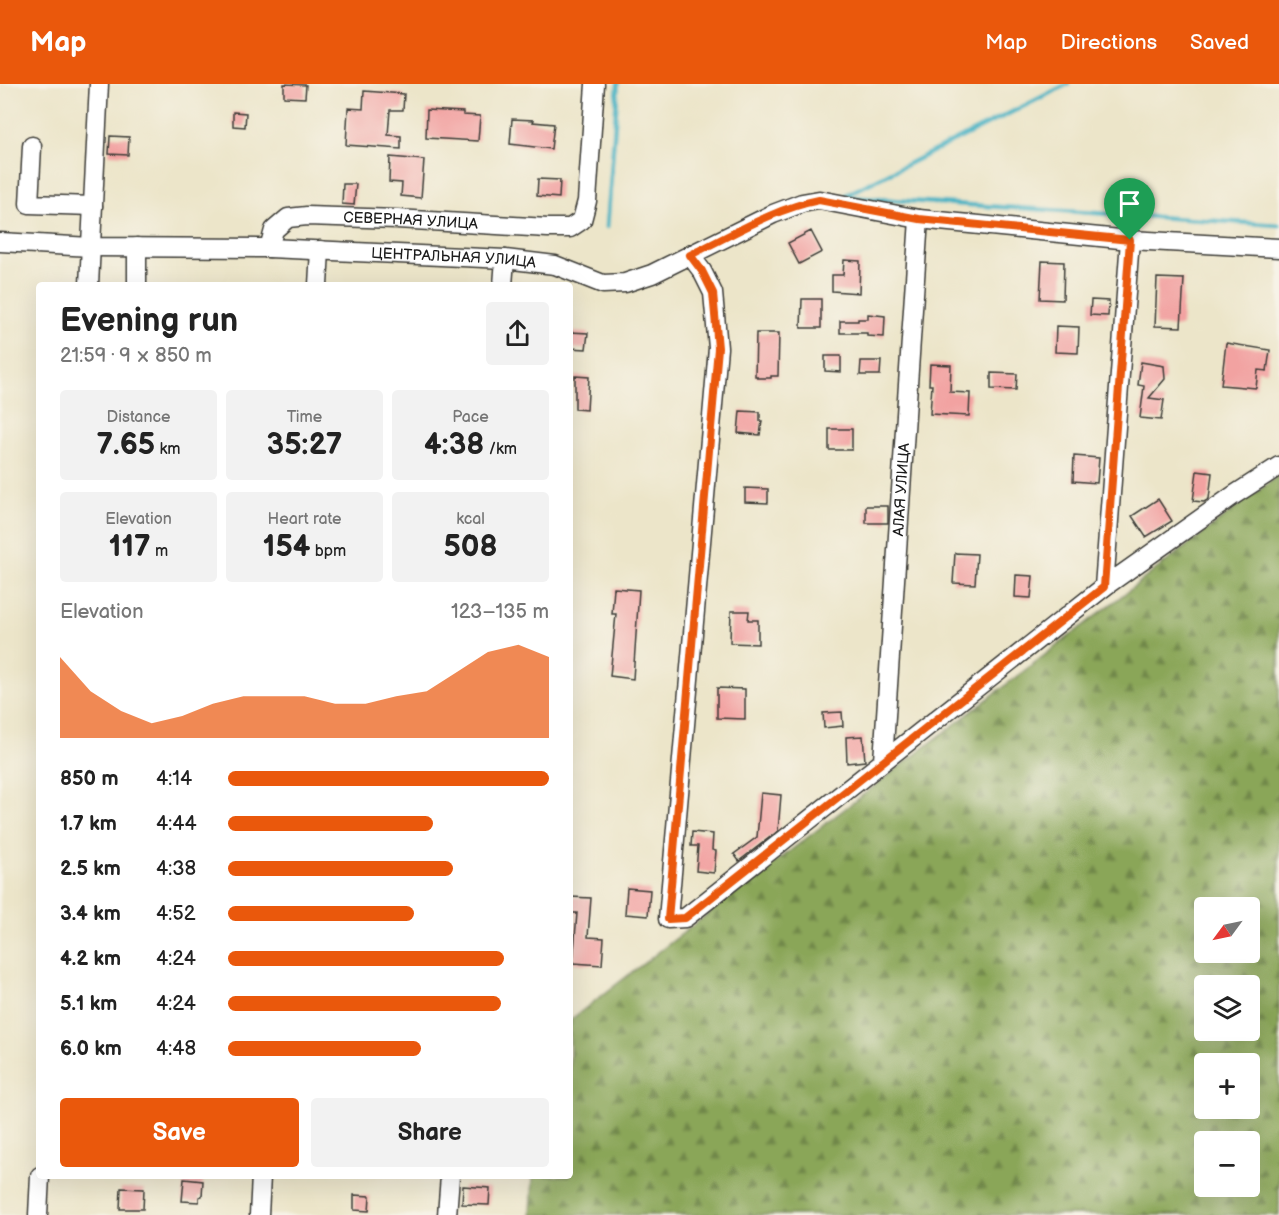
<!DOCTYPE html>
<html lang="en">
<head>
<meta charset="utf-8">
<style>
	:root { --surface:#fff; --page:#f2f2f2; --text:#222; --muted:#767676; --accent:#ea580c }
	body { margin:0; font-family:"Balsamiq Sans",sans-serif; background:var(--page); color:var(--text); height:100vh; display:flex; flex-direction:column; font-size:22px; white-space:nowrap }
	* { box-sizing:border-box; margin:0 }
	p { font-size:20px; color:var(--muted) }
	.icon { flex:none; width:33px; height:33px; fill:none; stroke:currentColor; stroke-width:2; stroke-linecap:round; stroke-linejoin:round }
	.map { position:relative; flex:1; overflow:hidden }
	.side { position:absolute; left:36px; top:198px; width:537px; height:897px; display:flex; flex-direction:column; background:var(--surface); border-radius:6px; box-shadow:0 6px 24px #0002 }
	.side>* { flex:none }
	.needle { width:39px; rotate:237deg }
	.tools { position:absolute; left:1194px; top:813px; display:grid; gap:12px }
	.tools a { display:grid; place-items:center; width:66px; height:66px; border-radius:6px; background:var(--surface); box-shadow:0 6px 24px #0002; font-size:30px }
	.pin { position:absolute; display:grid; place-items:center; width:51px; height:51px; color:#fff; margin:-62px -26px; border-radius:50% 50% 50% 0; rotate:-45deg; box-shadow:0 0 6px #0007 }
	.pin .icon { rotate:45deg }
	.round { display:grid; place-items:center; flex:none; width:63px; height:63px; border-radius:6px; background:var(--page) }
	.head { display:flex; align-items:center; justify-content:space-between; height:102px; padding:0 24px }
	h1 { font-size:33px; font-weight:600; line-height:45px }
	.metrics { display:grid; grid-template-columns:repeat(3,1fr); gap:9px; height:102px; padding:6px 24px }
	.metrics div { display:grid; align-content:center; border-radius:6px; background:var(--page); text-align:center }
	.metrics b { font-size:30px; font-weight:600 }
	.metrics small { font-size:16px; font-weight:400 }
	.metrics p { font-size:16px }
	.chart { height:168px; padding:12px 24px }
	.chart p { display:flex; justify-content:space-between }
	.chart svg { width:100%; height:108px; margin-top:6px; fill:var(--accent); opacity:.7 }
	.primary-button { display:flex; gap:12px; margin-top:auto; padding:12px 24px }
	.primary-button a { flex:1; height:69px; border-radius:6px; background:var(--accent); color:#fff; font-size:24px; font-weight:600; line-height:69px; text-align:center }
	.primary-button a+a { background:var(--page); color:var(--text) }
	ul { padding:0 24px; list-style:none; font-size:20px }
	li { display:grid; grid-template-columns:96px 72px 1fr; align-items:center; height:45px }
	li i { height:15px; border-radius:8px; background:var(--accent) }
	header { display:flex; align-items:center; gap:36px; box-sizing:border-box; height:84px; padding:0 30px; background:var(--accent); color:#fff }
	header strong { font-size:28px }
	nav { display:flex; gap:33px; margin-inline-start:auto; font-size:21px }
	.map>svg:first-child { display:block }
</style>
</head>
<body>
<header>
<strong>Map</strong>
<nav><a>Map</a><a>Directions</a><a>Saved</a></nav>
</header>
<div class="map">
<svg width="1279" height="1131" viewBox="0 0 1279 1131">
	<defs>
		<pattern id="forest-firs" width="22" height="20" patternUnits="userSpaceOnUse" patternTransform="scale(1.5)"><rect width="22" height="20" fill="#8aa658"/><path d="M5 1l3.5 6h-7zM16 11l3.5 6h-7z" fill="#708648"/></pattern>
	</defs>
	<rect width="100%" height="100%" fill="#f7f3e8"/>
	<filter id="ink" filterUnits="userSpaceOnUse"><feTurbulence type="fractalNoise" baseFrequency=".0167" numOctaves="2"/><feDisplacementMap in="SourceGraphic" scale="12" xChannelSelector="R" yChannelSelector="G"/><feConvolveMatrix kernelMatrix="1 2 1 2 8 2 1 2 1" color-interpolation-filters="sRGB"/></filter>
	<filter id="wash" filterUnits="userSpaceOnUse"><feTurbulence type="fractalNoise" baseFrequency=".008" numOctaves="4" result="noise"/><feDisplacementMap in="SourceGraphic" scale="24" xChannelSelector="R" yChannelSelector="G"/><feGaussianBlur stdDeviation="1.35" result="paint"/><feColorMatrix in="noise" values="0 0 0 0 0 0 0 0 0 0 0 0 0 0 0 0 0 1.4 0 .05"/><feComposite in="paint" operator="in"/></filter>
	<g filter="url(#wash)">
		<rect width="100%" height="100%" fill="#ece5c9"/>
		<path fill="url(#forest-firs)" stroke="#53613a" stroke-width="1.5" fill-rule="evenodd" d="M1279,391V1131H531L533,1092H570V936ZM1204,824H1250V868H1204ZM1204,902H1250V946H1204ZM1204,980H1250V1024H1204ZM1204,1058H1250V1102H1204Z"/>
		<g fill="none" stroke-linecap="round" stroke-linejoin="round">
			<path stroke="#47b3c4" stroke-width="4.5" d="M846,111L1068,0
				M847,113L1279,141
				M607,143L618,0"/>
		</g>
		<g id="blocks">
			<path fill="#f2a2a1" d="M284,0L306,1L305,14L284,13Z
				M364,7L404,10L403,26H390L388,51L401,52V65L346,61L348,24L363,25Z
				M427,26L463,28V31L480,32L478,57L426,54Z
				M233,28L246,29L245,43L233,42Z
				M512,35L534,36L533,38L554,40L551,65L510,60Z
				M110,52L129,53L128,71L109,70Z
				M390,73L424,76L421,114L401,112L402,99L389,98Z
				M538,95L560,96L559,114L537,112Z
				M343,100H356L354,121L342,120Z
				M811,147L822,168L799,180L788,159Z
				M844,176L860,177L859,209L832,207V191H843Z
				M1042,177L1064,178L1063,216L1040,215Z
				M1157,194L1184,195L1181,243L1155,242Z
				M802,215H821V244H801Z
				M1091,216L1109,217L1108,232L1090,231Z
				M868,230L885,232L884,253L867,252V249H840V237H858V235H868Z
				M1056,242L1079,243L1078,269L1055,268Z
				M570,248L588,249L586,265L570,264Z
				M756,249H779L778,292H771V294H757V292H755Z
				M1226,259L1270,266L1267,287L1258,286L1256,304L1221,301Z
				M825,272H841V288L825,287Z
				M861,277H881L880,291H860Z
				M1141,278L1164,282L1165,295L1149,314L1164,316L1161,336L1140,334L1144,302L1138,301Z
				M930,280L951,281L950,308L970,309L969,332L930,330L932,301H929Z
				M991,289L1017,290L1016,306L991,305Z
				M575,292L589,293L587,326L575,325Z
				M740,327L760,328V337H762L760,351L738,349Z
				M829,345H852V366H829Z
				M1074,372L1099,374L1097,399L1073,397Z
				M1197,387L1212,389L1209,415L1204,418L1193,417Z
				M745,404L768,405V419L745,418Z
				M1158,415L1172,437L1146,453L1132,432Z
				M866,422H888V439H866Z
				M955,469L977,470L975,500L953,499Z
				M1016,491L1033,492L1031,514L1015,513Z
				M614,504L639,506L633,595L610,592L616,530H612Z
				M731,527H749L748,536H758V560L730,559Z
				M717,604L745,605V635L717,634Z
				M842,628L843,642L824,644L823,629Z
				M863,652L865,677L847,679L846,653Z
				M761,709L781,711L778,747L739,777L734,770L757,753Z
				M692,748L713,750L712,766L716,767L714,789L696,787L698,762H691Z
				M627,804L650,806L648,832L625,830Z
				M570,813L591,814L588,853L604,854L602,881L573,879L577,829H570Z
				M184,1095L203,1097L202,1112L199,1113V1118L182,1117Z
				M463,1102L490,1104L489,1121L462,1120Z
				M121,1104L144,1105L143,1125H120Z
				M354,1111L370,1112L369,1127L354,1126Z"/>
		</g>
	</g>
	<g filter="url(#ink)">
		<use href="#blocks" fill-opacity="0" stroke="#3b3a36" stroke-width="1.5"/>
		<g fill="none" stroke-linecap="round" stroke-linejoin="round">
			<defs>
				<g id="minor">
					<path d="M32,62L29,120L93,122"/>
					<path id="s1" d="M0,158L91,163L269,164L505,175L555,181L603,200L625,199L652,190L773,130L802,119L819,116L919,135L1130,156L1279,164"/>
					<path d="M137,163V201"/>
					<path id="s2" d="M269,164L274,146L288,134L307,132L397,135L548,144H570L582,136L587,117L595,0"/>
					<path d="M690,171L702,187L713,209L718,264L668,835L685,834L1104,503L1234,411L1279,382"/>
					<path d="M89,201L99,0"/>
					<path d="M318,201L320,166"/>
					<path d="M503,201L505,175"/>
					<path d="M1104,503L1130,156"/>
					<path id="s3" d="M883,677L919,135"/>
					<path d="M38,1131L40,1092"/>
					<path d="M259,1131L261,1092"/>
					<path d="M447,1131L450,1092"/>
				</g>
			</defs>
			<use href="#minor" stroke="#3b3a36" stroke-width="21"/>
			<use href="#minor" stroke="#fff" stroke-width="18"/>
		</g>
	</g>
	<g fill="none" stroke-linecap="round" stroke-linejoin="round" filter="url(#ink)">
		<defs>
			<path id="route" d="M819,116L919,135L1130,156L1104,503L685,834L668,835L718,264L713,209L702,187L690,171C732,151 773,125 819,116Z"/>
		</defs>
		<use href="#route" stroke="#fff" stroke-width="12"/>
		<use href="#route" stroke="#ea580c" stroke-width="8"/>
	</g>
	<g text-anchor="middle" stroke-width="4.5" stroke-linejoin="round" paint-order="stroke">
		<g font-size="15" fill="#1c1c1c" stroke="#f7f3e8">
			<text dy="5" stroke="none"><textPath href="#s2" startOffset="160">СЕВЕРНАЯ УЛИЦА</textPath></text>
			<text dy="5" stroke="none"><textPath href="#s1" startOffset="454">ЦЕНТРАЛЬНАЯ УЛИЦА</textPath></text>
			<text dy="5" stroke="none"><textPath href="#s3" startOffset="272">АЛАЯ УЛИЦА</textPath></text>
		</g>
	</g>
</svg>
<div class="tools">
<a><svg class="needle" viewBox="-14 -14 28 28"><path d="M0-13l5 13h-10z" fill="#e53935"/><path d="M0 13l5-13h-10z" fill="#767676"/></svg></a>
<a><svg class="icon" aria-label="layers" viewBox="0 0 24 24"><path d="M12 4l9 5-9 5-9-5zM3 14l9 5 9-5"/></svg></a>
<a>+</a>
<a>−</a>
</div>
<div class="pin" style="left:1130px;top:156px;background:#1e9e55"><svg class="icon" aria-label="arrive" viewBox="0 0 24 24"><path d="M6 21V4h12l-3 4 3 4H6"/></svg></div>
<section class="side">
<div class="head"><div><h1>Evening run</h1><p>21:59 · 9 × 850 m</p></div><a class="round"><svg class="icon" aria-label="share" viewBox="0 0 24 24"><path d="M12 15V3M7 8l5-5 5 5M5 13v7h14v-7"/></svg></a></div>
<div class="metrics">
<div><p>Distance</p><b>7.65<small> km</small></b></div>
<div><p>Time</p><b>35:27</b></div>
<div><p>Pace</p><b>4:38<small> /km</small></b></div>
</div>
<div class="metrics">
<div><p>Elevation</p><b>117<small> m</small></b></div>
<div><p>Heart rate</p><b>154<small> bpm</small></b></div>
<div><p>kcal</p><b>508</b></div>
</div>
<div class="chart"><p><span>Elevation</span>123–135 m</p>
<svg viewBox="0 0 160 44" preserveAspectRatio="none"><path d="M0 44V11L10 25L20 33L30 38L40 35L50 30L60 27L70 27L80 27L90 30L100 30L110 27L120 25L130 17L140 9L150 6L160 11V44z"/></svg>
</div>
<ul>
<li><b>850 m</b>4:14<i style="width:100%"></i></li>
<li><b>1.7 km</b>4:44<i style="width:64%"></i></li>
<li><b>2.5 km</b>4:38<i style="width:70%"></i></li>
<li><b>3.4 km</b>4:52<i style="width:58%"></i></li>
<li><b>4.2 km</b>4:24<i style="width:86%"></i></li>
<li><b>5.1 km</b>4:24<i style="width:85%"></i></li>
<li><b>6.0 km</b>4:48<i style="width:60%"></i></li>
</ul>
<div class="primary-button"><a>Save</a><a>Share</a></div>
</section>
</div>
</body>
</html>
